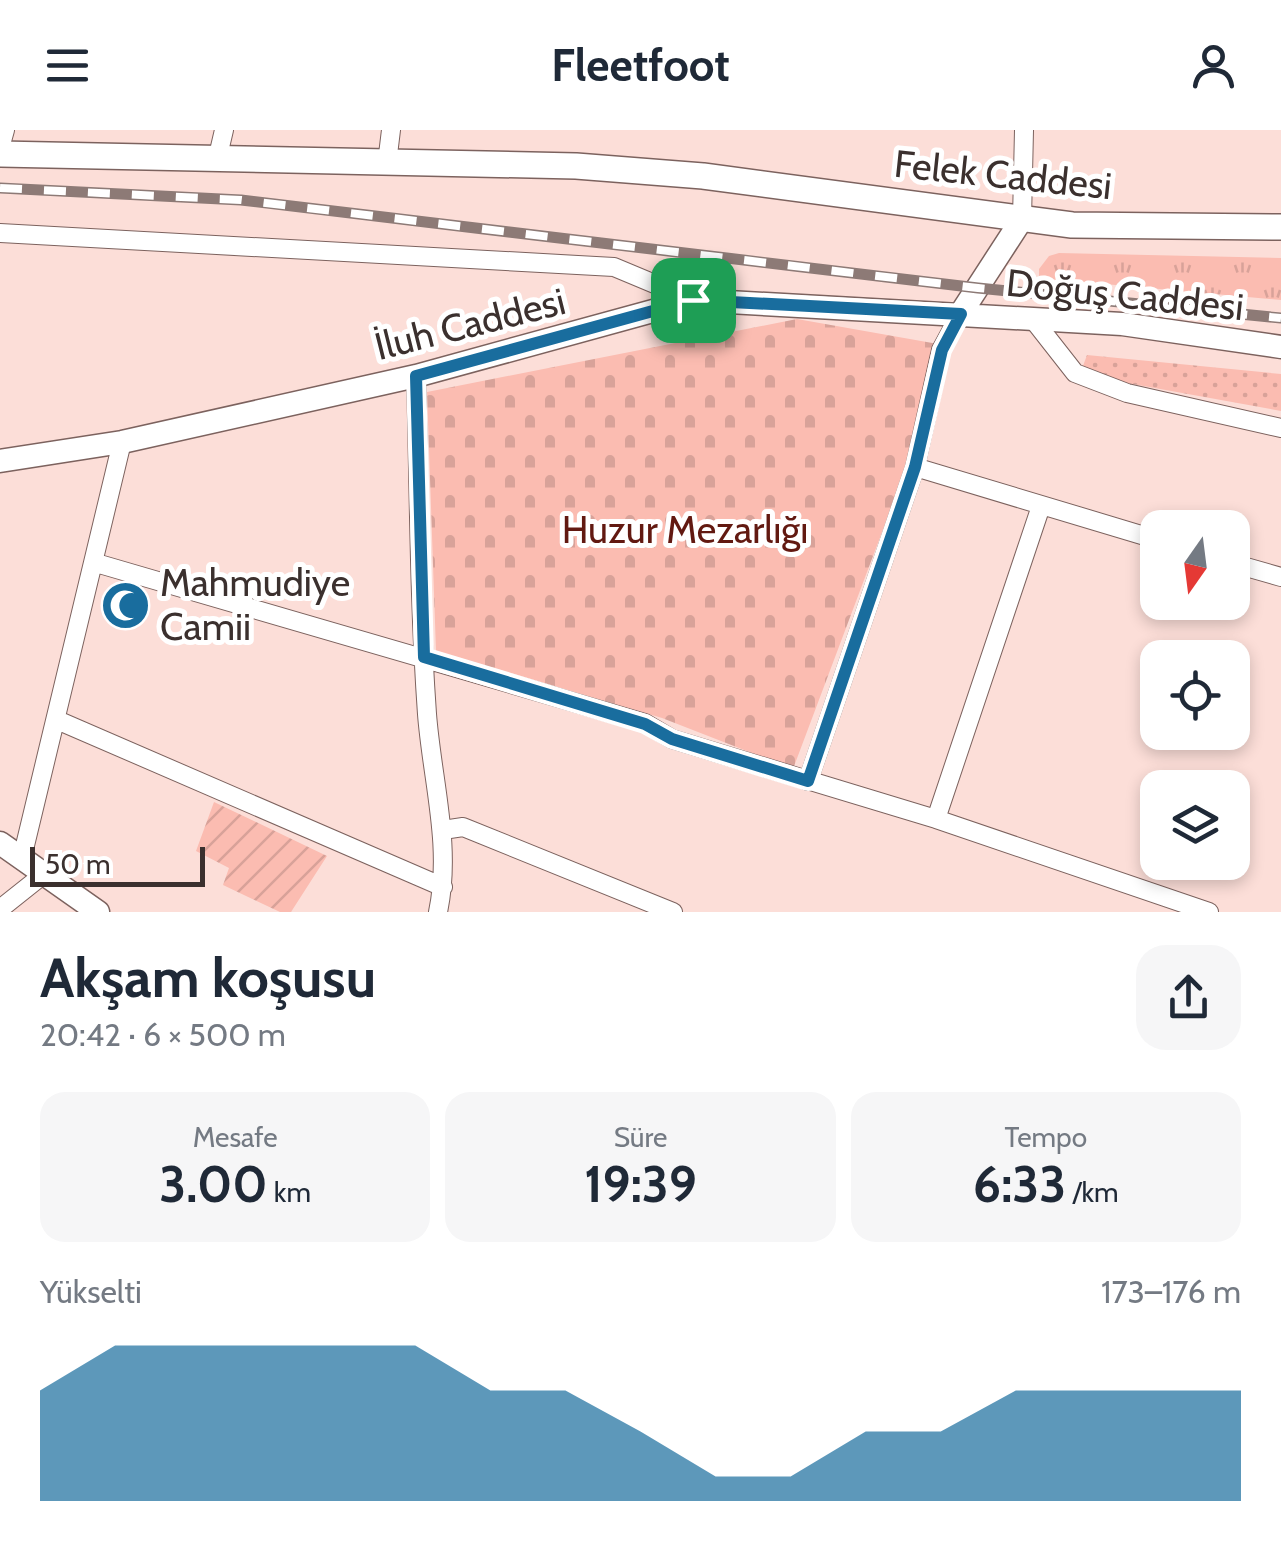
<!DOCTYPE html>
<html lang="tr">
<head>
<meta charset="utf-8">
<style>
	:root { --surface:#fff; --page:#f6f6f7; --text:#1f2937; --muted:#747a83; --accent:#196d9e }
	body { margin:0; font-family:Cabin,sans-serif; background:var(--page); color:var(--text); height:100vh; display:flex; flex-direction:column; font-size:38px; white-space:nowrap }
	* { box-sizing:border-box; margin:0 }
	p { font-size:32px; color:var(--muted) }
	.icon { flex:none; width:55px; height:55px; fill:none; stroke:currentColor; stroke-width:2; stroke-linecap:round; stroke-linejoin:round }
	.map { position:relative; height:782px; overflow:hidden }
	.sheet { display:flex; flex-direction:column; background:var(--surface); flex:1 }
	.sheet>* { flex:none }
	.needle { width:65px; rotate:194deg }
	.tools { position:absolute; left:1140px; top:380px; display:grid; gap:20px }
	.tools a { display:grid; place-items:center; width:110px; height:110px; border-radius:20px; background:var(--surface); box-shadow:0 5px 15px #0003; font-size:50px }
	.scale { position:absolute; left:30px; bottom:25px; width:175px; box-sizing:border-box; padding-left:10px; border:5px solid #3b302e; border-top:0; font-size:28px; line-height:35px; white-space:nowrap; color:#3b302e; -webkit-text-stroke:8px #fff; paint-order:stroke }
	.pin { position:absolute; display:grid; place-items:center; width:85px; height:85px; color:#fff; margin:-42px; border-radius:20px; box-shadow:0 5px 15px #0006 }
	.round { display:grid; place-items:center; flex:none; width:105px; height:105px; border-radius:30px; background:var(--page) }
	.headline { display:flex; align-items:center; justify-content:space-between; height:170px; padding:0 40px }
	h1 { font-size:55px; font-weight:700; line-height:75px }
	.stats { display:grid; grid-template-columns:repeat(3,1fr); gap:15px; height:170px; padding:10px 40px }
	.stats div { display:grid; align-content:center; border-radius:25px; background:var(--page); text-align:center }
	.stats b { font-size:50px; font-weight:700 }
	.stats small { font-size:28px; font-weight:400 }
	.stats p { font-size:28px }
	.chart { height:280px; padding:20px 40px }
	.chart p { display:flex; justify-content:space-between }
	.chart svg { width:100%; height:180px; margin-top:10px; fill:var(--accent); opacity:.7 }
	header { display:flex; justify-content:space-between; align-items:center; height:130px; padding:0 40px; background:var(--surface); font-size:45px; font-weight:700 }
	.map>svg:first-child { display:block }
</style>
</head>
<body>
<header><svg class="icon" aria-label="menu" viewBox="0 0 24 24"><path d="M4 6h16M4 12h16M4 18h16"/></svg>Fleetfoot<svg class="icon" aria-label="person" viewBox="0 0 24 24"><circle cx="12" cy="8" r="4"/><path d="M4 21q1-7 8-7t8 7"/></svg></header>
<div class="map">
<svg width="1281" height="782" viewBox="0 0 1281 782">
	<defs>
		<pattern id="grass-tufts" width="24" height="20" patternUnits="userSpaceOnUse" patternTransform="scale(2.5)"><rect width="24" height="20" fill="#fbbcb1"/><path d="M3 7l-1-3M5 7V3M7 7l1-3M15 17l-1-3M17 17v-4M19 17l1-3" fill="none" stroke="#d8a299"/></pattern>
		<pattern id="cemetery-stones" width="16" height="16" patternUnits="userSpaceOnUse" patternTransform="scale(2.5)"><rect width="16" height="16" fill="#fbbcb1"/><path d="M2 7V4a2 2 0 0 1 4 0v3zM10 15v-3a2 2 0 0 1 4 0v3z" fill="#d8a299"/></pattern>
		<pattern id="park-dots" width="8" height="8" patternUnits="userSpaceOnUse" patternTransform="scale(2.5)"><rect width="8" height="8" fill="#fbbcb1"/><path d="M2 2h.1M6 6h.1" fill="none" stroke="#d8a299" stroke-width="1.8" stroke-linecap="round"/></pattern>
		<pattern id="garden-furrows" width="10" height="10" patternUnits="userSpaceOnUse" patternTransform="scale(2.5)"><rect width="10" height="10" fill="#fbbcb1"/><path d="M-1 1l2-2M0 10L10 0M9 11l2-2" fill="none" stroke="#d8a299"/></pattern>
	</defs>
	<rect width="100%" height="100%" fill="#fcded8"/>
	<path fill="url(#grass-tufts)" d="M1059,123L1281,128V170L1039,148V139L1049,126Z"/>
	<path fill="url(#cemetery-stones)" d="M797,189L938,214L908,333L793,639L662,588L436,521L427,262Z"/>
	<path fill="url(#park-dots)" d="M1087,225L1281,244V281L1105,249L1083,236Z"/>
	<path fill="url(#garden-furrows)" d="M214,672L327,726L291,782H280L223,755L229,738L196,721Z"/>
	<g fill="none" stroke-linecap="round" stroke-linejoin="round">
		<defs>
			<path id="minor" d="M0,18L5,0
				M217,30L224,0
				M387,33L391,0
				M1022,89L1024,0
				M0,103L614,137L693,170
				M1035,192L1075,243L1127,263L1281,298
				M416,246C419,359 419,472 427,584C432,650 452,716 438,782
				M915,337L1158,410
				M96,433L645,593L672,609L936,689L1209,782
				M1232,433L1281,447
				M57,590L443,757
				M808,651L915,337L941,220L961,183
				M936,689L1041,376
				M443,700L463,697L673,782
				M22,728L122,312
				M0,779L44,744"/>
			<path id="tertiary" d="M961,183L1022,89
				M0,331L122,312L416,246L693,170L1122,194L1281,217
				M0,713L98,782"/>
			<path id="secondary" d="M0,24L576,36L703,46L1072,95L1281,97"/>
		</defs>
		<use href="#minor" stroke="#7c625e" stroke-width="20"/>
		<use href="#tertiary" stroke="#7c625e" stroke-width="25"/>
		<use href="#secondary" stroke="#7c625e" stroke-width="28"/>
		<use href="#minor" stroke="#fff" stroke-width="18"/>
		<use href="#tertiary" stroke="#fff" stroke-width="22"/>
		<use href="#secondary" stroke="#fff" stroke-width="25"/>
		<defs>
			<path id="rail" d="M0,58L241,70L978,158L1281,188"/>
		</defs>
		<use href="#rail" stroke="#8d7a76" stroke-width="11"/>
		<use href="#rail" stroke="#fff" stroke-width="8" stroke-dasharray="22" stroke-linecap="butt"/>
	</g>
	<g fill="none" stroke-linecap="round" stroke-linejoin="round">
		<defs>
			<path id="route" d="M693,170L961,184L942,220L915,337L808,651L672,609L645,594L424,527L416,246Z"/>
		</defs>
		<use href="#route" stroke="#fff" stroke-width="20"/>
		<use href="#route" stroke="#196d9e" stroke-width="12"/>
	</g>
	<defs>
		<symbol id="mosque-disc" viewBox="-11 -11 22 22"><circle r="9.5" fill="#196d9e" stroke="#fff"/><path d="M3.5-4.9A6 6 0 1 0 3.5 4.9A5 5 0 1 1 3.5-4.9Z" fill="#fff"/></symbol>
	</defs>
	<g fill-rule="evenodd">
		<use href="#mosque-disc" x="98" y="448" width="55" height="55"/>
	</g>
	<g text-anchor="middle" stroke-width="10" stroke-linejoin="round" paint-order="stroke">
		<g font-size="38" fill="#3b302e" stroke="#fff">
			<text transform="translate(1003 45) rotate(6)" y="13">Felek Caddesi</text>
			<text transform="translate(1125 165) rotate(6)" y="13">Doğuş Caddesi</text>
			<text transform="translate(470 194) rotate(-14)" y="13">İluh Caddesi</text>
		</g>
		<g font-size="38" fill="#621911" stroke="#fff">
			<text x="685" y="413">Huzur Mezarlığı</text>
		</g>
		<g font-size="38" fill="#3b302e" stroke="#fff" text-anchor="start">
			<text x="160" y="466">Mahmudiye<tspan x="160" dy="44">Camii</tspan></text>
		</g>
	</g>
</svg>
<div class="tools">
<a><svg class="needle" viewBox="-14 -14 28 28"><path d="M0-13l5 13h-10z" fill="#e53935"/><path d="M0 13l5-13h-10z" fill="#747a83"/></svg></a>
<a><svg class="icon" aria-label="locate" viewBox="0 0 24 24"><circle cx="12" cy="12" r="6"/><path d="M12 2v4M12 18v4M2 12h4M18 12h4"/></svg></a>
<a><svg class="icon" aria-label="layers" viewBox="0 0 24 24"><path d="M12 4l9 5-9 5-9-5zM3 14l9 5 9-5"/></svg></a>
</div>
<div class="scale">50 m</div>
<div class="pin" style="left:693px;top:170px;background:#1e9e55"><svg class="icon" aria-label="arrive" viewBox="0 0 24 24"><path d="M6 21V4h12l-3 4 3 4H6"/></svg></div>
</div>
<section class="sheet">
<div class="headline"><div><h1>Akşam koşusu</h1><p>20:42 · 6 × 500 m</p></div><a class="round"><svg class="icon" aria-label="share" viewBox="0 0 24 24"><path d="M12 15V3M7 8l5-5 5 5M5 13v7h14v-7"/></svg></a></div>
<div class="stats">
<div><p>Mesafe</p><b>3.00<small> km</small></b></div>
<div><p>Süre</p><b>19:39</b></div>
<div><p>Tempo</p><b>6:33<small> /km</small></b></div>
</div>
<div class="chart"><p><span>Yükselti</span>173–176 m</p>
<svg viewBox="0 0 160 44" preserveAspectRatio="none"><path d="M0 44V17L10 6L20 6L30 6L40 6L50 6L60 17L70 17L80 27L90 38L100 38L110 27L120 27L130 17L140 17L150 17L160 17V44z"/></svg>
</div>
</section>
</body>
</html>
